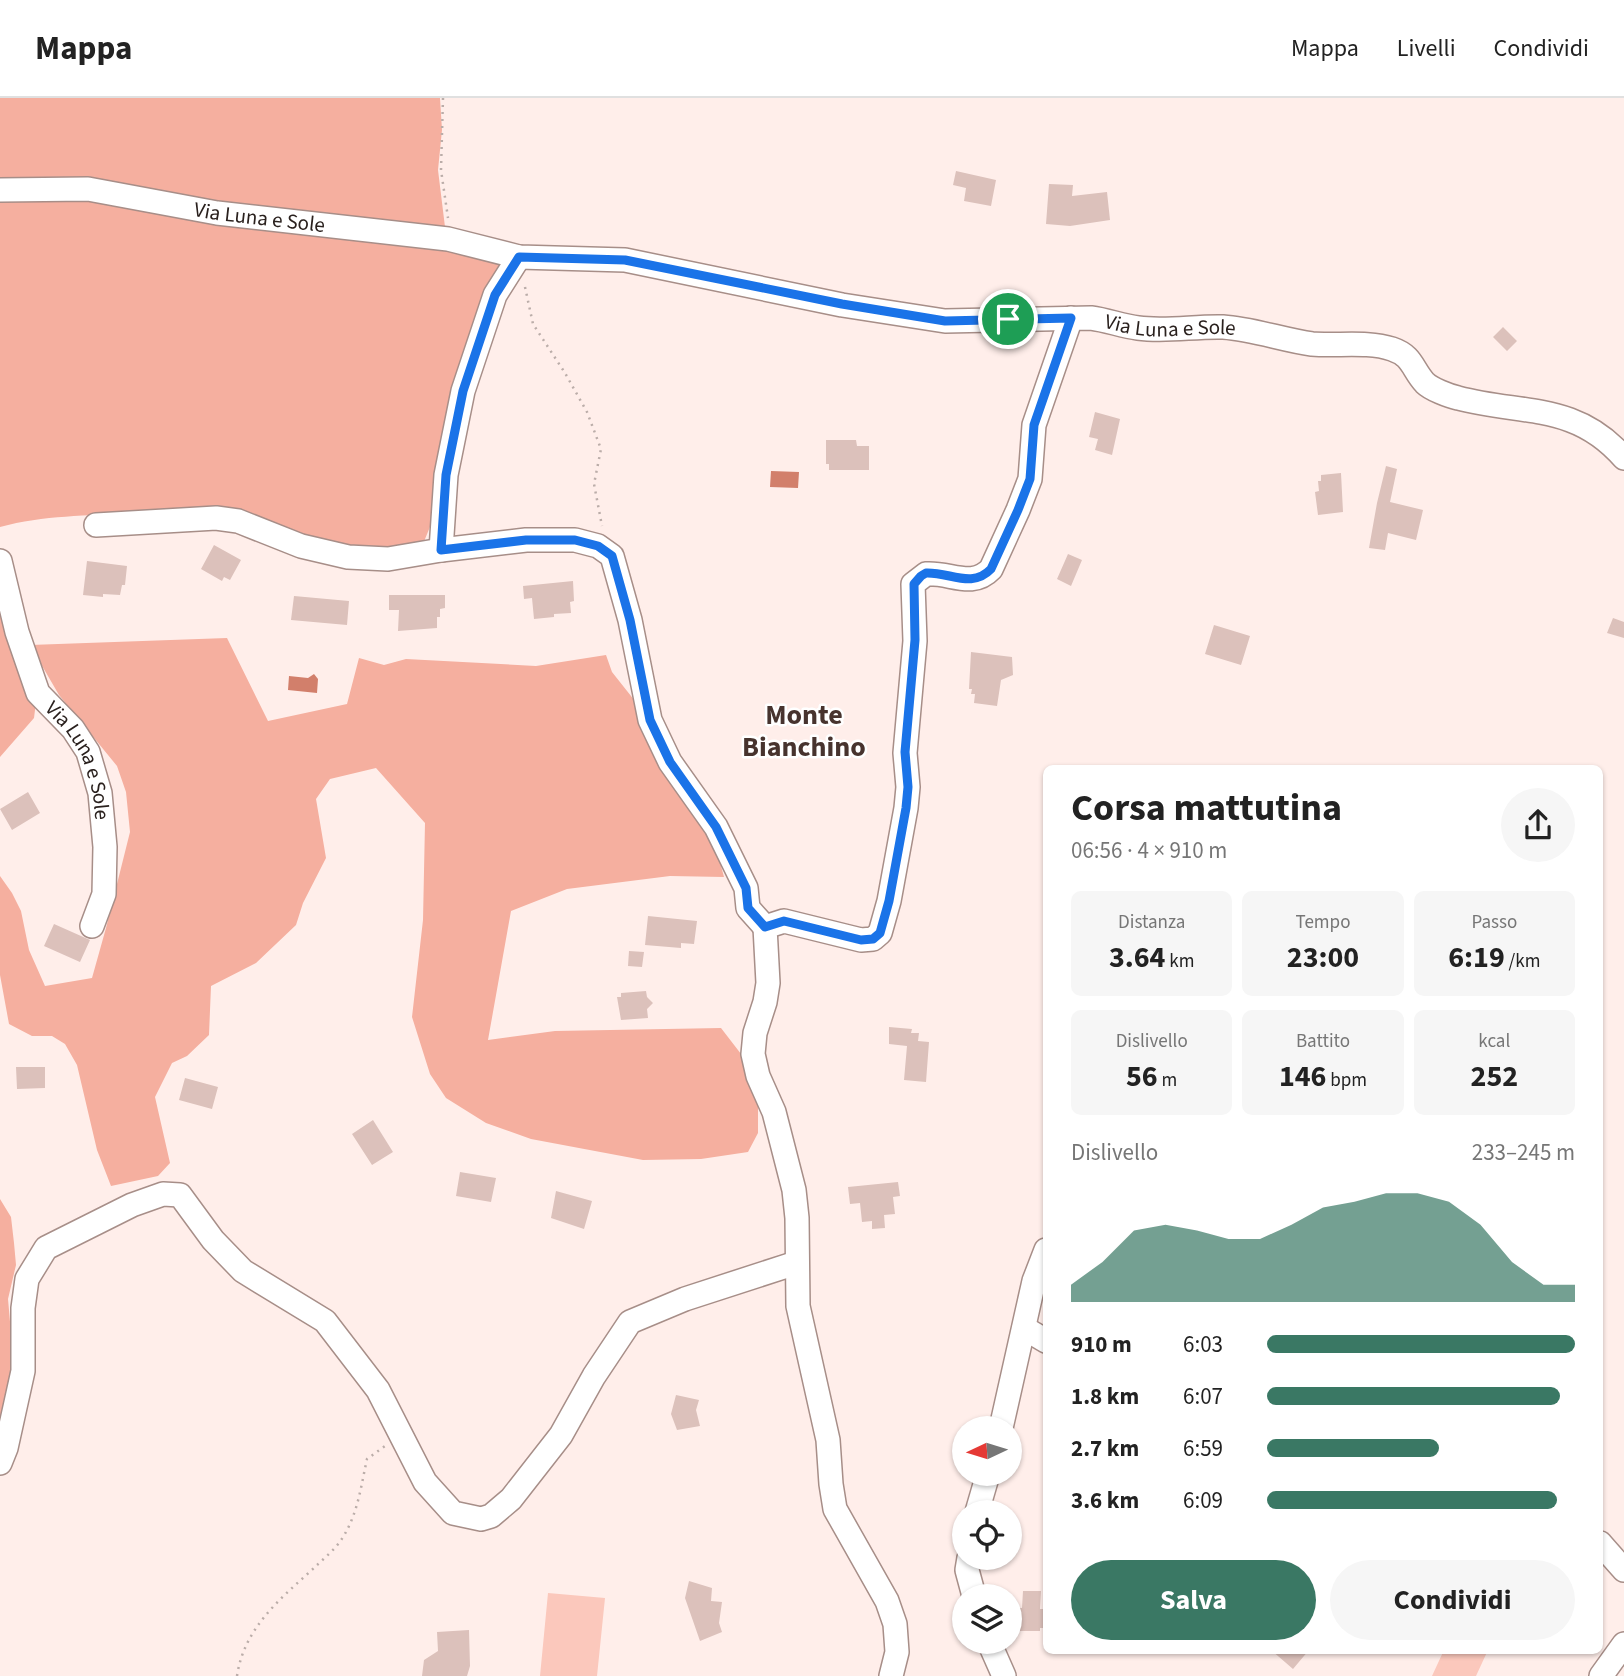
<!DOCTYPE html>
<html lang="it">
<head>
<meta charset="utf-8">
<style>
	:root { --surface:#fff; --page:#f6f6f6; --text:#222; --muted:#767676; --line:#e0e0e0; --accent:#3a7864 }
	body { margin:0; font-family:"Source Sans 3",sans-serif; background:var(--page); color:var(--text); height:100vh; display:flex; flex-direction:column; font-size:26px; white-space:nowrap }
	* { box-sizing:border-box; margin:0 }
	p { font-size:23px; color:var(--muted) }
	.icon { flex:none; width:38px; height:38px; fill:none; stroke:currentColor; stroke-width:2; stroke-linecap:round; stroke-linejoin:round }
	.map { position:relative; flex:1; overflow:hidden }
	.side { position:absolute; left:1043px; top:667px; width:560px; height:889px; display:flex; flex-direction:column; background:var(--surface); border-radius:10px; box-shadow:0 2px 5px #0004 }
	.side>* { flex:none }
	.needle { width:46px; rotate:266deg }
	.fabs { position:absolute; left:952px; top:1318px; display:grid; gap:14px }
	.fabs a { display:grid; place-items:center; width:70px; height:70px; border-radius:50%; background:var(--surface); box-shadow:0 2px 5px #0004; font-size:35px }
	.pin { position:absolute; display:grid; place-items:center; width:60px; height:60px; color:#fff; margin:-30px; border:4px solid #fff; border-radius:50%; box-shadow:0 2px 7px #0007 }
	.round { display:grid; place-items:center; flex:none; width:74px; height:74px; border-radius:37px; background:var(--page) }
	.head { display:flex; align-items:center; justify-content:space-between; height:119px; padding:0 28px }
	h1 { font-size:38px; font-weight:700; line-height:52px }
	.figures { display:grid; grid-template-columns:repeat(3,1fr); gap:10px; height:119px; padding:7px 28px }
	.figures div { display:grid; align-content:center; border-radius:10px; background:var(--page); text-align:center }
	.figures b { font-size:30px; font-weight:700 }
	.figures small { font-size:19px; font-weight:400 }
	.figures p { font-size:19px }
	.chart { height:196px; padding:14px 28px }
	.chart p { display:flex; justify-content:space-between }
	.chart svg { width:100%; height:126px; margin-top:7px; fill:var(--accent); opacity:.7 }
	.action { display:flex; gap:14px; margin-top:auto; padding:14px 28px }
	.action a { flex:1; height:80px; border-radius:42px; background:var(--accent); color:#fff; font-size:28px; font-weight:700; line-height:80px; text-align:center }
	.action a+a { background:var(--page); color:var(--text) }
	ul { padding:0 28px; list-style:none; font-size:23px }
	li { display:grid; grid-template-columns:112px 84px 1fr; align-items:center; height:52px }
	li i { height:18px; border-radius:9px; background:var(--accent) }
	header { display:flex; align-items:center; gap:42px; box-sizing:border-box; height:98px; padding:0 35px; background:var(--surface); border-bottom:2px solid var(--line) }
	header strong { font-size:33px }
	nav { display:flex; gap:38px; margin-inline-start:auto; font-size:24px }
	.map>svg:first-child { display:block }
</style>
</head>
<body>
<header>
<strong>Mappa</strong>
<nav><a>Mappa</a><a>Livelli</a><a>Condividi</a></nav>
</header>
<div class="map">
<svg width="1624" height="1578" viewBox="0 0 1624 1578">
	<rect width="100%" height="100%" fill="#ffeeea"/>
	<path fill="#fbc8bc" d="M548,1495L605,1500L597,1578H540Z
		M1444,1552H1488L1476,1578H1432Z"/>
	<path fill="#f5af9f" d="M0,0H440L442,32L438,72L445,129L0,86Z
		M91,99L167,116L303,137L392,140L500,163L501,176L434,419L423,446C413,448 402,452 392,453C366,456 322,445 298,435C283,430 269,421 254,417C214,405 173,414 132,415C87,418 44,417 0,429V102Z
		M0,493L36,604L34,620L0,659Z
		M227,540L268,623L347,606L359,560L384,567L406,561L536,568L606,557L612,574L650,622L707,716L724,779L670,778L567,791L511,813L488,942L555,933L721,930L758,978V1035L748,1054L701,1061L643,1062L531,1041L486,1025L446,1000L430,976L412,919L423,822L425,725L376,670L330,681L316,701L326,760L303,805L296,827L256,865L211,888L209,937L187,958L172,965L155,999L170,1065L158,1078L111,1088L97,1052L77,967L65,946L52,938H32L9,926L0,877V778L12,795L21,813L29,852L45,888L92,880L106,830L130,734L126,694L117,668L59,597L30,547Z
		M0,1101L11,1119L14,1145L16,1167L8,1201L17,1303L0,1364Z"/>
	<path fill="#d27f6b" d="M771,373L799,374L798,390L770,389Z
		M314,576L318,581L317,595L288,592L289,578L308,580Z"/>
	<path fill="#dcc1bb" d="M956,73L996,82L991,108L964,103L966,90L953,87Z
		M1049,86L1073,87L1072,98L1107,94L1110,122L1070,128L1046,126Z
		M1503,229L1517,243L1507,253L1493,239Z
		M1095,314L1120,321L1112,357L1095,352L1098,341L1089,339Z
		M826,342H856L857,348H869V372H829V366H826Z
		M1386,368L1397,371L1390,404L1423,412L1416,442L1388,435L1385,452L1369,450L1377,405Z
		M1341,375L1343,414L1318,417L1315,394L1319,393L1318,383H1321V377Z
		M214,447L241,462L230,482L224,479L222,483L201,471Z
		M1068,456L1082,462L1071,488L1057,481Z
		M87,463L127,468L125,487H122L120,497L103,496V499L83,497Z
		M573,483L574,503L570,504L571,515L554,516V519L534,521L532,500L524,501L523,488Z
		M389,497H445V510L440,511V519H437V530L398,533L399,512H389Z
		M294,498L349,503L347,527L291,522Z
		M1613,520L1624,524V540L1607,535Z
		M1214,527L1250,538L1241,567L1205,556Z
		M971,554L1012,559L1013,577L1001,582L997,608L974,605L975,596H971L972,591H969Z
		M28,694L40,715L12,732L0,711Z
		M648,818L697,823L694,846L681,845V850L645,847Z
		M54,826L90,842L80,864L44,848Z
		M629,853L644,854L642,869L628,868Z
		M646,893L647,899L653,905L647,911L648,920L621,922L617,899H621V895Z
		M889,929L912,931L911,935H919L918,943L929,944L926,984L904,982L907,948L889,946Z
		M16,969H45V990L17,991Z
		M185,980L218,989L212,1011L179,1002Z
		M373,1022L393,1054L372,1067L352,1036Z
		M460,1074L496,1080L491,1104L456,1098Z
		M898,1084L900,1098L893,1099L895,1116L884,1117L885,1130L872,1131V1123L862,1124L860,1105L850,1106L848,1089Z
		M556,1093L592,1103L584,1131L551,1120Z
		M676,1297L699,1302L696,1312L700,1328L677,1332L671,1316Z
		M689,1483L712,1490L711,1503L722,1504L719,1525L722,1534L700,1543L685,1500Z
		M1023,1493H1041L1040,1511H1046V1530H1040V1533H1017V1510H1022Z
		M469,1532L470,1568L467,1578H422L424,1562L438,1553L437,1534Z
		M1271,1552H1309L1293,1571Z"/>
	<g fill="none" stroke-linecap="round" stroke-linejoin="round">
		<defs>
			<g id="minor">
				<path id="s1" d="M0,92L88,91L217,115L448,141L519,159L625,162L842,207L945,223L1091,220C1107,222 1122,228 1138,230C1166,234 1195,228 1223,229C1253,231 1283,242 1312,246C1338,248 1368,243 1392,251C1413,258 1412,271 1425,285C1431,291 1449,298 1458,300C1522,317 1575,304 1624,360"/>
				<path d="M96,427L216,420L238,423L301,448L348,459L388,461L441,452L526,442H575L598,448L612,458L630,522L650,622L670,664L716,729L746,790L748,810L765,829"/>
				<path d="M441,452L446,377L463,293L495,197L519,159"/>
				<path id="s2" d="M0,463L17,534L38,595L73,631L88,654L100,695L105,749L104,796L92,828"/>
				<path d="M1024,1230L1046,1243"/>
				<path d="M1001,1330L1034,1183L1046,1152"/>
				<path d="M0,1365L6,1350L23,1273V1210L27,1181L46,1150L132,1107L163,1096L180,1097L213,1142L243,1173L325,1223L378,1292L425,1384L453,1415L481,1421L491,1418L511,1401L561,1337L594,1278L630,1224L685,1201L796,1165"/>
				<path d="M977,1414L988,1376"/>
				<path d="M1600,1445L1624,1472"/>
				<path d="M969,1460L967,1472L974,1498"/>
				<path d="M989,1544L1004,1578"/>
				<path d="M891,1578L897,1554L895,1526L887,1503L835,1411L831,1386L828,1342L798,1208L797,1120L794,1092L774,1014L758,978L753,956L755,935L765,904L768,885L765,829L784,823L861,842L873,841L880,835L889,803L906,710L908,689L905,655L915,543L913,486L926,476C950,474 972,491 991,471L1018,412L1030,381L1034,327L1071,220"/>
				<path d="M1601,1578L1624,1546"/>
			</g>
		</defs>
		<use href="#minor" stroke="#a78e88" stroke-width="26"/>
		<path stroke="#bbada9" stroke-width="2.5" stroke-dasharray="2 5" stroke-linecap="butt" d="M443,0L441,72L448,120
			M525,189L533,226L565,275L587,314L601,351L594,386L602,428
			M237,1578C244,1530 280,1501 314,1470C324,1460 336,1451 343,1439C358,1415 361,1388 367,1361L385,1348"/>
		<use href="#minor" stroke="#fff" stroke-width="23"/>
	</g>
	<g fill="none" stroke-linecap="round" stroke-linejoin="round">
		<defs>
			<path id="route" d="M519,159L625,162L842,206L945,223L1071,220L1034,327L1030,381L1018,412L991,471C972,491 950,474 926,475L921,478L914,486L915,542L905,654L908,689L906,710L889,803L880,835L873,841L861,842L784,823L765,829L748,810L746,790L716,729L670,664L650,622L630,522L612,458L598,448L575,442H526L441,452L446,377L463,293L495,197Z"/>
		</defs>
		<use href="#route" stroke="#fff" stroke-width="14"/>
		<use href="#route" stroke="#1a73e8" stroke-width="9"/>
	</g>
	<g text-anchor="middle" stroke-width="5" stroke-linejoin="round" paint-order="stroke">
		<g font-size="21" fill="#2a211e" stroke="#fff">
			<text dy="7" stroke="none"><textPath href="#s1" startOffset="262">Via Luna e Sole</textPath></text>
			<text dy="7" stroke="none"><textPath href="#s1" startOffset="1183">Via Luna e Sole</textPath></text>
			<text dy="7" stroke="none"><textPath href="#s2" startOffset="219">Via Luna e Sole</textPath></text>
		</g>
		<g font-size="28" font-weight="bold" fill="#47332e" stroke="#fff">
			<text x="804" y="626">Monte<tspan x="804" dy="32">Bianchino</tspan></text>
		</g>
	</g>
</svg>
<div class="fabs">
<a><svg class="needle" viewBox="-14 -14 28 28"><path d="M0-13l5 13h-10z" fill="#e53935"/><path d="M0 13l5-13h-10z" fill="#767676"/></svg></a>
<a><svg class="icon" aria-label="locate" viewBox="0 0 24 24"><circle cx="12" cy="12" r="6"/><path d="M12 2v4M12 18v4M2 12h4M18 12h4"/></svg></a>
<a><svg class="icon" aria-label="layers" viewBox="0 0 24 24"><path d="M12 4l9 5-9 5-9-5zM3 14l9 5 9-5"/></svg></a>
</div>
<div class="pin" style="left:1008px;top:221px;background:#1e9e55"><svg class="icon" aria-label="arrive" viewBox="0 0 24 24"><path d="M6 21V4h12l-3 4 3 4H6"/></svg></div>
<section class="side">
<div class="head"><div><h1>Corsa mattutina</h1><p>06:56 · 4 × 910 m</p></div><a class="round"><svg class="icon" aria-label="share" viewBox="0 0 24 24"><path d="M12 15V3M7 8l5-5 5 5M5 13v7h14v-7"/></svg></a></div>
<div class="figures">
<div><p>Distanza</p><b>3.64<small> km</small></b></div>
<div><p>Tempo</p><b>23:00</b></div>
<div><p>Passo</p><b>6:19<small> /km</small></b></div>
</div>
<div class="figures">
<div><p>Dislivello</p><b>56<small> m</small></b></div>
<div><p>Battito</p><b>146<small> bpm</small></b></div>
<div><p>kcal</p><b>252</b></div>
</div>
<div class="chart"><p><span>Dislivello</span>233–245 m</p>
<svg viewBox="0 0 160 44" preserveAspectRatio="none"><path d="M0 44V38L10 30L20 19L30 17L40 19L50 22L60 22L70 17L80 11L90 9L100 6L110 6L120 9L130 17L140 30L150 38L160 38V44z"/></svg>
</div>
<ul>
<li><b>910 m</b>6:03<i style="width:100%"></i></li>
<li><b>1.8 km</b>6:07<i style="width:95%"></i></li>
<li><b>2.7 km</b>6:59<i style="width:56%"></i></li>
<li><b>3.6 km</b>6:09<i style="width:94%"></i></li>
</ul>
<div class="action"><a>Salva</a><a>Condividi</a></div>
</section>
</div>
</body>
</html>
